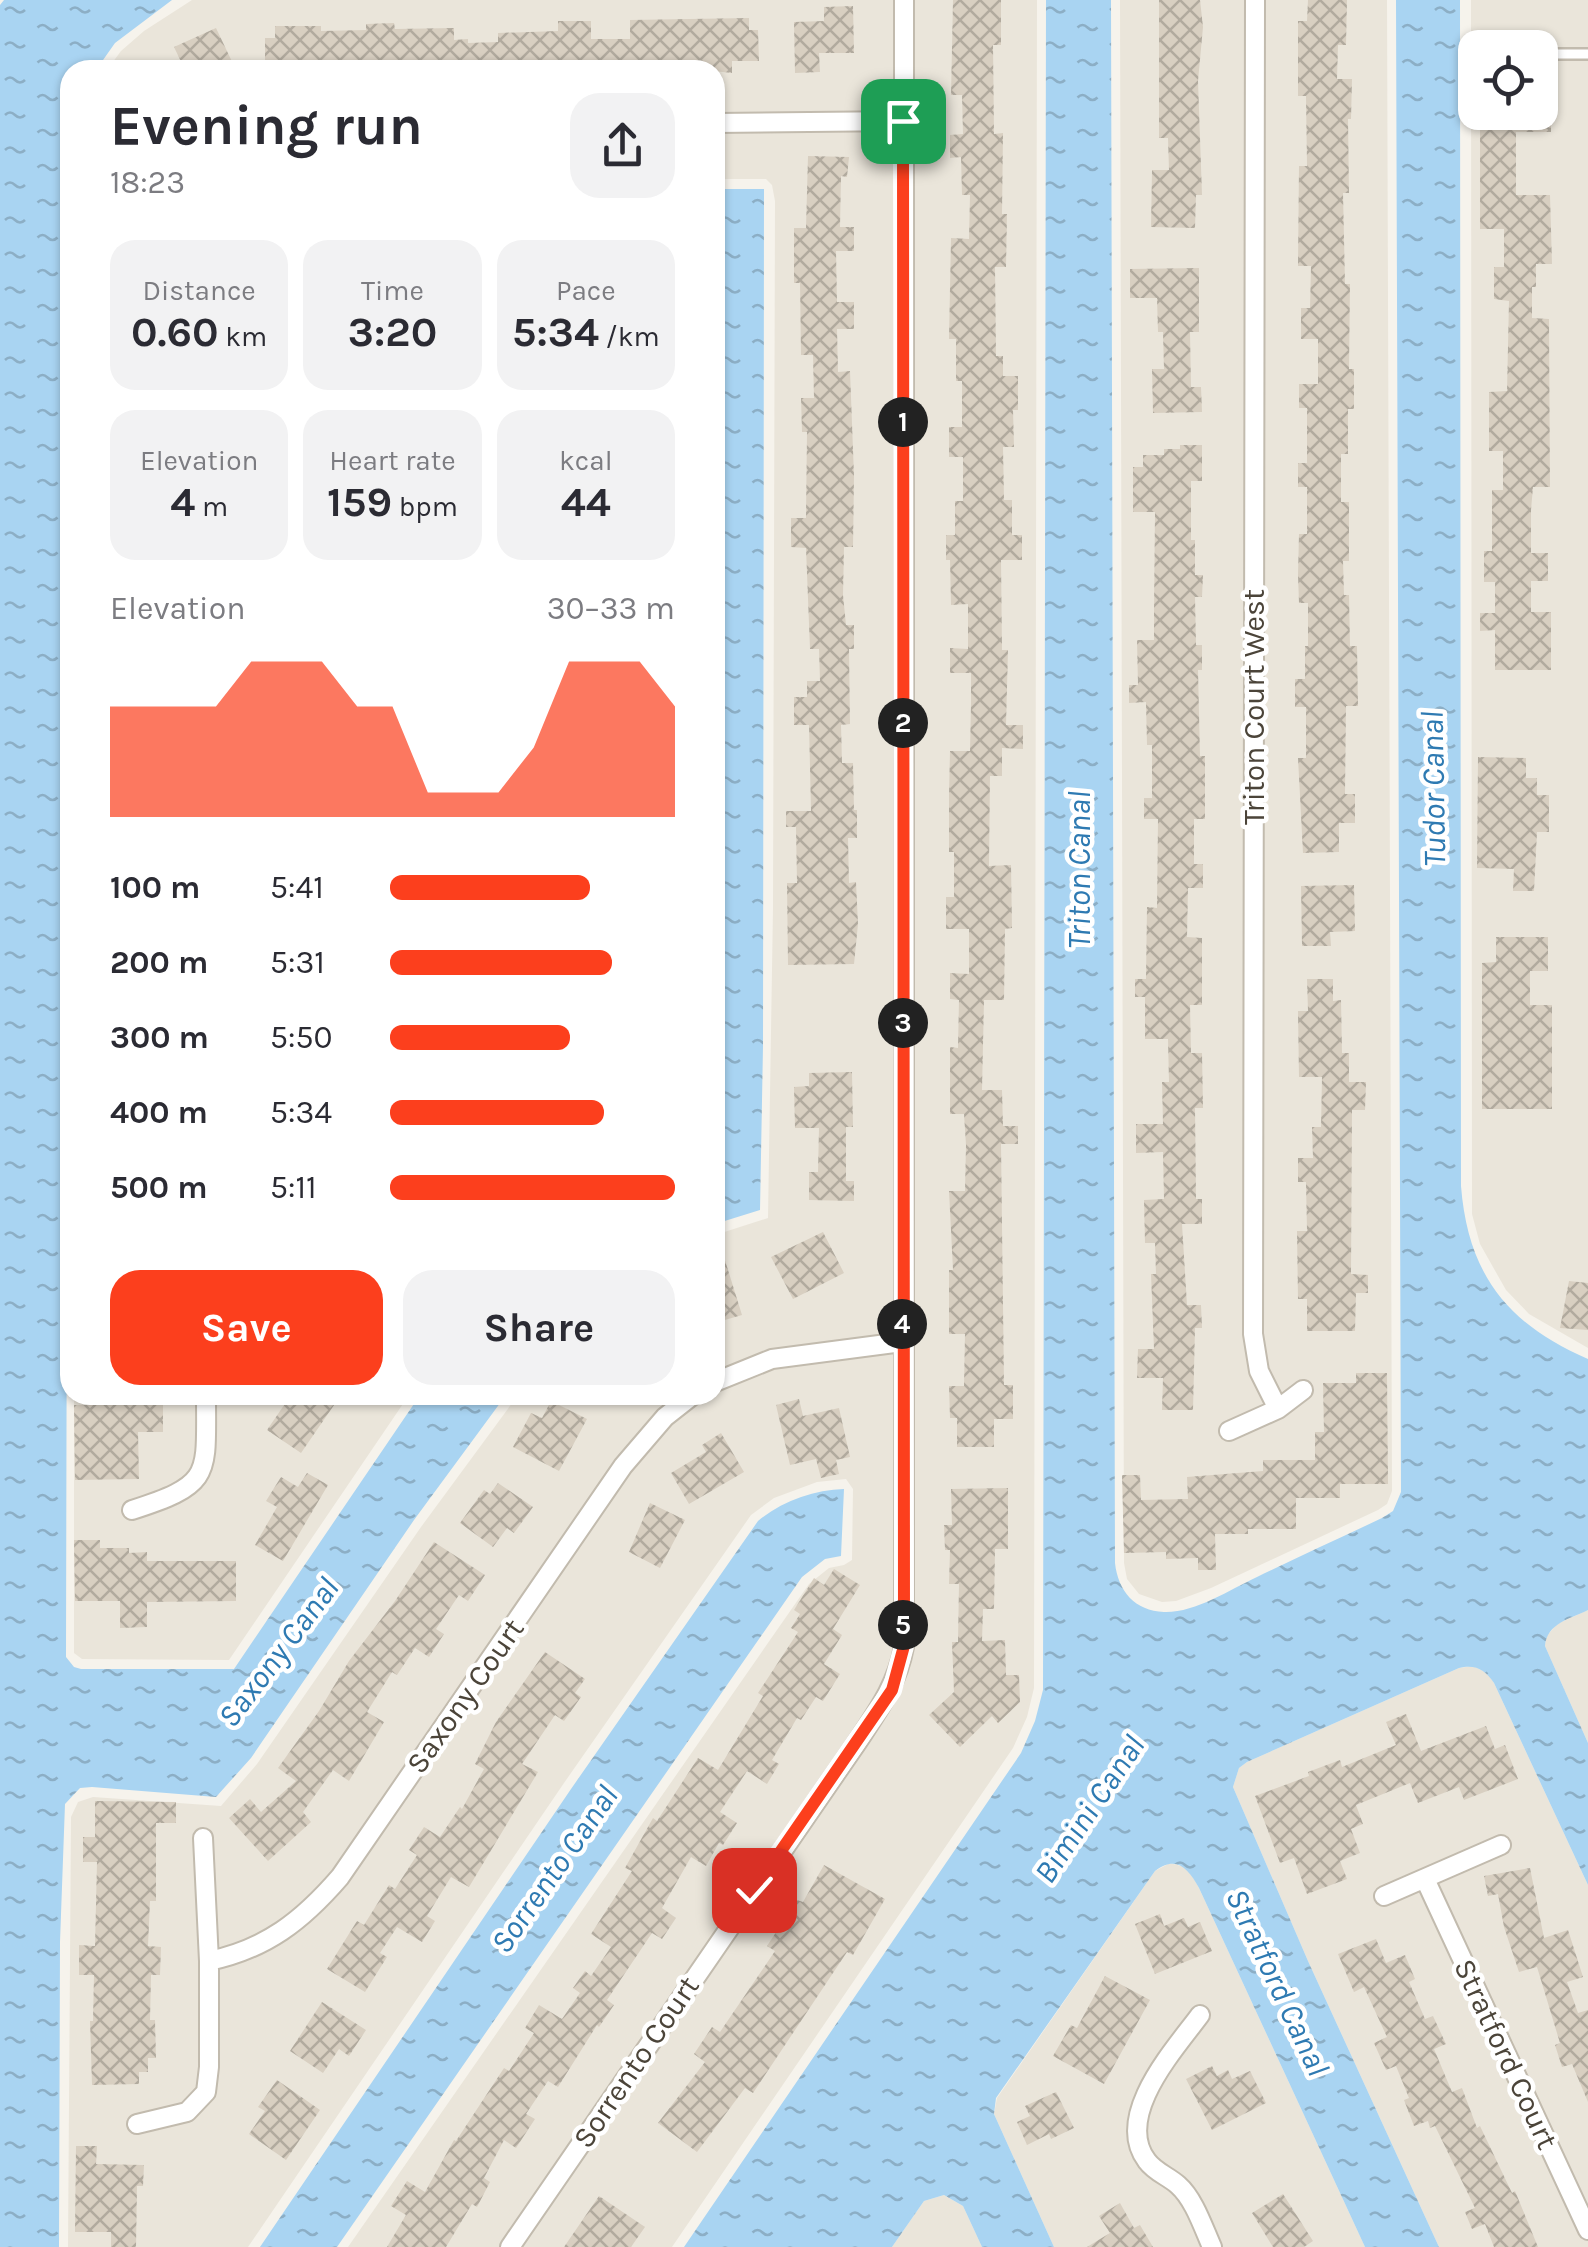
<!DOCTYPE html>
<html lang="en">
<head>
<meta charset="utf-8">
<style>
	:root { --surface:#fff; --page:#f2f2f3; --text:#2b2b33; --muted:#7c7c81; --accent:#fc3f1d }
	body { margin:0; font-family:Karla,sans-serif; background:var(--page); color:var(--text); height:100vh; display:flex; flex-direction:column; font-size:38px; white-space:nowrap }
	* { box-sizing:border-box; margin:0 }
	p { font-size:32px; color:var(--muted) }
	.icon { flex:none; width:55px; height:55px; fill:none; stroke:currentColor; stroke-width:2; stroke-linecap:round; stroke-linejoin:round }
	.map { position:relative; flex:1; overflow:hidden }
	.details { position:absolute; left:60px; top:60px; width:665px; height:1345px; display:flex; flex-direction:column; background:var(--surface); border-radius:30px; box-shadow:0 2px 8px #0004 }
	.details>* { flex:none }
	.fabs { position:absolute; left:1458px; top:30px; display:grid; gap:20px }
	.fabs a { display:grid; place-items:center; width:100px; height:100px; border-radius:20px; background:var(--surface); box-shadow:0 2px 8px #0004; font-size:50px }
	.pin { position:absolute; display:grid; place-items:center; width:85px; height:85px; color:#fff; margin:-42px; border-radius:20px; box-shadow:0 5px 15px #0006 }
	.km { position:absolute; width:50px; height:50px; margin:-25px; border-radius:50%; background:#222; color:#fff; font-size:28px; line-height:50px; text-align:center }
	.round { display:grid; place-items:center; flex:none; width:105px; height:105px; border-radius:30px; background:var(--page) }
	.head { display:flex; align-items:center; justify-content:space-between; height:170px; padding:0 50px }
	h1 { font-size:55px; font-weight:700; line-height:75px }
	.figures { display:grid; grid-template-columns:repeat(3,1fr); gap:15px; height:170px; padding:10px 50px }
	.figures div { display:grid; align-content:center; border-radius:25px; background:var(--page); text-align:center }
	.figures b { font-size:42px; font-weight:700 }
	.figures small { font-size:28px; font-weight:400 }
	.figures p { font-size:28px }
	.chart { height:280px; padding:20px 50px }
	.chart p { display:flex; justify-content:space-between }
	.chart svg { width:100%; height:180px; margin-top:10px; fill:var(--accent); opacity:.7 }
	.button { display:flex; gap:20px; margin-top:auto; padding:20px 50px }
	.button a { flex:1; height:115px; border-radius:30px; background:var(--accent); color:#fff; font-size:40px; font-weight:700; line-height:115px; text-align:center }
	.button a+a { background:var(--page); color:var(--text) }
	ul { padding:0 50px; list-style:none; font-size:32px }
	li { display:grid; grid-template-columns:160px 120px 1fr; align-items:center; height:75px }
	li i { height:25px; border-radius:12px; background:var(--accent) }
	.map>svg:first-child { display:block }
</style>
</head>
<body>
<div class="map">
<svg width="1588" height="2247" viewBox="0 0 1588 2247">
	<defs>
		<pattern id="water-ripples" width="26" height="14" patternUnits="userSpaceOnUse" patternTransform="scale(2.5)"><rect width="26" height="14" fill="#a9d4f2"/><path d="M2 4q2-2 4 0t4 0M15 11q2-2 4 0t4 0" fill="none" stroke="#8caec5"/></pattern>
		<pattern id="building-cross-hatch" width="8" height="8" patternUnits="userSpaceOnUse" patternTransform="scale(2.5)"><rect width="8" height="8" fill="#d8cfc1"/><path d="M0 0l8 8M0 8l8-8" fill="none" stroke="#b1aa9e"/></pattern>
	</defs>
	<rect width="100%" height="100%" fill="#f6f3ec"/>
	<path fill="#eae5da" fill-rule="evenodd" d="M192,0H1037L1034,1688L1027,1717L1013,1748L672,2247H348L809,1584L829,1568L844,1565L852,1560L853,1489L846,1479L817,1482L774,1498L751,1515L564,1783L248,2247H68L71,1817L78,1802L93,1797L221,1806L257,1764L421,1527L518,1395H715V1235L768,1218L773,908L775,201L772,185L766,179H715V70H107L121,51L144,31Z
		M1120,0H1387L1392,1491L1387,1504L1378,1510L1211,1588L1176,1601L1162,1602L1139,1594L1127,1579L1124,1563Z
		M1471,0H1588V1348L1529,1314L1506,1290L1480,1244L1472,1214ZM1475,48H1540V112H1475Z
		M74,1395H409L229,1660L82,1659L74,1653Z
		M1588,1610V1743L1545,1646L1546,1637L1557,1624Z
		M1473,1666L1487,1673L1494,1683L1588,1885V2247H1439L1308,1961L1233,1787L1239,1768L1247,1762L1459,1668Z
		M1170,1863L1188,1868L1199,1888L1365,2247H1054L994,2114L997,2098L1155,1871Z
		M944,2195L963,2206L982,2247H892L924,2201Z"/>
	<path fill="url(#water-ripples)" d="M4,0H172L115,43L96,70H70V1193L67,1206L66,1657L74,1667L81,1669H234L420,1395H506L414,1520L251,1758L216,1797L92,1787L80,1788L65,1804L60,1942L59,2247H0V5Z
		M1046,0H1111L1115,1563C1118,1591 1135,1611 1164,1612C1195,1613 1229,1590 1257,1577C1298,1557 1340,1538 1382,1518L1393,1511L1401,1492L1396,0H1460L1461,1186C1468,1274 1507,1324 1588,1359V1610C1570,1619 1547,1623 1545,1646L1588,1743V1885L1494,1683C1485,1670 1476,1664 1459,1668L1247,1762L1239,1768L1233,1787L1308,1961L1439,2247H1365L1199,1888C1188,1868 1176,1855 1155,1871L996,2098L994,2114L1054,2247H982L963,2206L944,2195L924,2201L892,2247H684L1021,1753L1035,1721L1043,1690Z
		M715,189H764L763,1046L760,1210L715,1224Z
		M844,1489L841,1556L825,1559L802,1577L337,2247H260L571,1789L758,1521C782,1501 814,1490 844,1489Z"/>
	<path fill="url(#building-cross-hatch)" d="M953,0H1001V45H993L994,134L1003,133L1002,214H1007L1006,267H995L996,356H1003V376H1018V410H1013L1014,447H1003L1004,500H1012V535H1022V560H1001L1002,650H1008L1006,725H1023V749L1002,748V776H990L989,866L1011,865L1012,928L1005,929L1004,1000H984L982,1090H1002L1003,1126H1018V1144H1001L1004,1385H1013V1419H994V1447H957V1418H950L949,1386H964L965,1334H949V1270H953L949,1191H965L966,1145L964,1114H950V1047L958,1048L959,1000L950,999V973L969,974V929H946V897H954V852H949V796L950,751H970L971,704V673H950V648L968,649V604L951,605L950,560H946V535H955V501H963V457H949V427H962V381H956V339H949L951,238L969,239L970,195H962L961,157L950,158V135L963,134L962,95H951Z
		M1159,0H1200L1203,27L1198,81L1202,195H1196L1195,228L1151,227L1152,170H1169L1168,138H1159Z
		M1308,0H1347L1346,45H1338L1337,79H1352L1351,119H1348L1349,193H1343L1345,284H1350L1349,369H1354V409H1348V454H1341V502H1349V561H1343L1344,595H1349L1350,646H1357L1358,706H1346L1345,794H1355V823H1339V852L1303,853L1298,758H1306V707H1295V679H1305V646H1308V603H1299L1298,575L1299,534H1307V487H1298V463H1307V408H1299V384H1318V339H1301V308H1310L1311,266H1298L1299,166H1307L1306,96H1298V21H1307Z
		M853,6L854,53H819L820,72L795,73L794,22L824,21V7Z
		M749,18V30H758L759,61H732V73L704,70V63H662V70H442V64L396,65V70H336V65H289V70H265V38H275V26H321V31L366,30V24L394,23L395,29L454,28V40L468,39V43L498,42V33L558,31V21H591V39H630V20Z
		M216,28L236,70H185L174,47Z
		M1480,112H1551V132H1516V195H1550L1552,264H1536V287H1532V318L1549,319L1550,487H1533L1531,510V553H1548V581H1531V612H1551V670H1495V630L1480,631V613H1495V582H1484V551H1492V490H1503V451H1489V392L1507,391L1509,301L1494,299V267H1504V229H1480Z
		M808,156L849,157L847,177L841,176L840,227H854V251H836L837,302H854V329H837L838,372L850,371L854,476L853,547H844L843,595L846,625H854V649H849L850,724L841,725L842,763H853L854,810H857V838H848L849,883L856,882L858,924L854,964L788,965L787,883H797L796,827H786V811H811L809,725H794V697H807V681H820L819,649H810L806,548L791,547V518H806L807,432H802L801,398H814L813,355H801L800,283H794V228H806Z
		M1199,268V332H1190L1191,387H1201L1202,412L1153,413L1152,369H1164L1163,332H1158L1157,298H1130V269Z
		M1180,445H1202V481H1191V540H1195V575H1203L1202,597H1195L1196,645H1202V670H1198L1200,756H1205V819H1194V864H1203V888H1188L1187,937L1202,938V1005H1190L1191,1053H1202L1203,1108H1195L1196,1199H1202V1224H1182L1187,1305H1201L1202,1328H1195L1193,1410H1162L1163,1378H1137L1138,1349H1154L1151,1274H1156L1155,1243H1145L1144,1200L1164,1199L1163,1152L1136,1153V1124H1163L1162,1082H1169L1168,1039H1145V997H1135V979H1146L1147,907L1157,908L1158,819H1144V798H1152V745H1147L1146,702L1129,703V685H1138L1137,640H1154V612L1155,512H1133V467H1143V455H1164V449H1180Z
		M1478,757L1526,758V778H1537V795H1549V832H1537L1534,891H1513L1514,869L1477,868Z
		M1354,885L1355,931L1330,932L1331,946H1302L1301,886Z
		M1496,937H1548V971H1530V1005H1552V1109H1482V963L1496,962Z
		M1307,979H1333V1001L1341,1000L1342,1053H1349V1082H1366L1365,1110H1352L1351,1274L1368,1275V1293H1356L1355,1331H1307V1299H1298L1297,1231H1307L1306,1182H1298V1158H1313L1312,1127H1321L1322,1077H1299L1298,1011H1308Z
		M852,1072L853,1127H846V1181H854V1201L809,1200V1172H818L819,1128H795L794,1087L809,1086V1073Z
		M823,1232L844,1273L793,1299L771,1257Z
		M719,1241L742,1315L718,1322L715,1312V1242Z
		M1569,1281L1588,1283V1330L1560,1328Z
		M1356,1373H1387L1388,1484H1340V1498H1296V1529H1248V1534H1215L1216,1570H1198V1558L1166,1559V1552L1124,1553L1122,1475H1140L1141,1500L1188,1499L1187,1477L1263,1471V1460H1315V1432H1324L1323,1383H1356Z
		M291,1395H341L301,1453L267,1430Z
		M799,1399L803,1416L839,1408L850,1457L836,1460L839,1474L821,1478L816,1459L790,1465L776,1405Z
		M551,1401L587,1419L559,1471L513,1447L531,1413L542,1418Z
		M163,1404V1432H138L139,1479L75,1480L74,1405Z
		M721,1433L744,1472L689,1504L671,1473L706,1452L702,1445Z
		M307,1473L328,1485L283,1561L255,1545L277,1507L266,1501L281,1477L298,1487Z
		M498,1483L533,1507L514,1533L507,1528L493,1547L460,1523L484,1490L490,1494Z
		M1008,1488V1549H995L994,1609H983L982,1641L1005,1640L1006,1675H1019L1020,1702L998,1723L992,1716L960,1747L929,1715L954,1692L952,1642H958L959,1584H949L950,1550H945L944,1525H952L951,1489Z
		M650,1503L685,1520L660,1568L629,1552Z
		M74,1540H100V1548H129V1553L147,1552V1561H236V1601L147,1602V1627L120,1628V1601H75Z
		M434,1542L485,1575L468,1601L459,1595L436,1629L444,1634L429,1657L415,1648L397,1675L392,1672L367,1712L384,1722L349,1781L333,1770L303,1812L311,1822L268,1861L229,1818L250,1799L261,1812L296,1781L278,1768L319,1711L349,1661L395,1601Z
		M834,1569L860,1585L833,1629L842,1635L824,1664L840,1674L823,1701L816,1697L801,1720L797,1718L772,1760L779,1764L767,1784L747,1771L720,1812L737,1823L723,1845L719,1843L706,1866L691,1857L662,1908L676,1918L662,1939L652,1933L607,2000L614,2005L599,2027L597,2025L558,2087L548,2081L526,2114L535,2119L516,2148L504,2140L484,2178L490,2182L477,2207L472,2204L446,2247H387L406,2215L391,2206L407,2181L425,2192L454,2140L456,2141L504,2068L509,2071L534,2033L525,2028L539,2005L562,2019L580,1993L573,1988L585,1971L591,1976L611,1947L591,1934L632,1871L625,1868L653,1818L657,1821L698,1758L718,1770L763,1696L758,1693L798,1632L791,1628L800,1614L794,1610L814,1578L824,1585Z
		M545,1652L585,1679L575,1693L581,1697L564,1721L555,1715L522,1764L538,1772L469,1887L451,1877L427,1916L435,1921L422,1942L397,1927L380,1953L387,1957L365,1992L327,1969L357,1921L364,1925L389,1885L395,1889L417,1855L409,1850L424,1827L440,1837L460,1807L462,1809L484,1769L475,1764L496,1722Z
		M1406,1714L1421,1751L1486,1726L1495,1749L1505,1745L1518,1779L1464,1800L1459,1787L1418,1803L1410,1783L1356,1805L1363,1824L1351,1829L1360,1853L1340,1861L1347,1879L1307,1894L1294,1858L1280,1863L1255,1796L1309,1776L1308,1772L1340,1760L1342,1767L1396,1745L1386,1722Z
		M95,1801L176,1802V1823H156V1901H150L148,1946L161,1947L160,1975H151L150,2020H155L156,2058H148V2072H139V2084L92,2085L90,2021H93L94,1975H79V1945L95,1946L97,1862H83V1837H95Z
		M824,1865L885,1899L853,1955L847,1952L753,2093L745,2088L697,2152L658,2123L705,2062L694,2054L712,2027L720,2032L775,1951L767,1946L797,1900L803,1902Z
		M1530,1868L1544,1938L1568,1930L1583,1977L1567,1982L1578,2013L1588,2010V2102L1572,2064L1562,2067L1555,2045L1560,2043L1537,1967L1519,1972L1504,1927L1498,1894L1488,1896L1484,1876Z
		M1160,1914L1164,1926L1184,1918L1188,1927L1200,1922L1212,1951L1155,1974L1135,1924Z
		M1376,1939L1386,1963L1405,1955L1415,1979L1409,1982L1425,2019L1433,2016L1446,2044L1434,2049L1452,2092L1462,2088L1477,2128L1480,2126L1512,2193L1515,2191L1538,2247H1494L1485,2224L1472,2229L1465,2212L1475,2208L1435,2126L1430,2128L1428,2121L1414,2126L1404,2100L1409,2098L1396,2066L1386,2070L1374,2043L1387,2037L1364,1987L1354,1992L1338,1954Z
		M1105,1976L1150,2000L1104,2084L1053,2056L1071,2025L1077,2028Z
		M322,2002L366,2030L349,2056L339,2049L323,2073L290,2051Z
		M1212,2066L1217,2076L1228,2070L1232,2079L1250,2071L1266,2103L1212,2130L1186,2079Z
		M277,2080L320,2110L286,2160L249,2134L265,2111L258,2107Z
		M1056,2092L1074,2128L1051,2139L1049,2134L1027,2145L1017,2122L1030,2116L1025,2106Z
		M76,2146H97L96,2164L144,2165L143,2186H137L136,2247H111V2232H75Z
		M1283,2194L1313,2241L1304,2247H1273L1252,2213Z
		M599,2196L645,2227L631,2247H564Z
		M1120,2203L1134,2228L1140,2225L1153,2247H1087L1110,2233L1099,2216Z"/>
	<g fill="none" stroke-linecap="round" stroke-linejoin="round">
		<defs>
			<path id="lane" d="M1557,54H1588"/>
			<path id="street" d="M1255,0L1253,1334L1259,1371L1278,1409
				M715,123L903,121
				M715,1382L772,1359L902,1342
				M1229,1431L1278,1409L1303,1390
				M132,1510C213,1484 206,1476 206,1395
				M1425,1879L1588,2230
				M1384,1896L1501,1845
				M209,1961C266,1949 302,1921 340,1877L623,1466L665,1417L693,1395
				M1200,2015C1175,2049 1113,2116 1147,2161C1155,2172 1168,2176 1178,2185C1194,2199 1203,2227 1212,2247
				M137,2124L187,2112L206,2092L209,2067V1961L203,1838
				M510,2247L856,1744C877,1712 897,1685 904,1647V0"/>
		</defs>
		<use href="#lane" stroke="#c2bbae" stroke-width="14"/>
		<use href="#street" stroke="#c2bbae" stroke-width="22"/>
		<use href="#lane" stroke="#fff" stroke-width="9"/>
		<use href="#street" stroke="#fff" stroke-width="18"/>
	</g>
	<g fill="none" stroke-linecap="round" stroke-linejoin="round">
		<defs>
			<path id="route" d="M754,1890L892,1690L904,1646L903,121"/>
		</defs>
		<use href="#route" stroke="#fff" stroke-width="20"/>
		<use href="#route" stroke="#fc3f1d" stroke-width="12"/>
	</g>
	<g text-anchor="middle" stroke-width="9" stroke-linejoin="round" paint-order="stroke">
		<g font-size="30" fill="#4b4439" stroke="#fff">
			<text transform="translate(1254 707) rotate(-90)" y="10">Triton Court West</text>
			<text transform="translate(465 1696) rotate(-55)" y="10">Saxony Court</text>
			<text transform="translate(1506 2054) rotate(65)" y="10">Stratford Court</text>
			<text transform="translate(636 2062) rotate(-56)" y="10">Sorrento Court</text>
		</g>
		<g font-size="32" font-style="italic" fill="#2e7ab2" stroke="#fff">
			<text transform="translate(1433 789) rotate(-91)" y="11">Tudor Canal</text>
			<text transform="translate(1079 870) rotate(-90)" y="11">Triton Canal</text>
			<text transform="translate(278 1652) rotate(-53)" y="11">Saxony Canal</text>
			<text transform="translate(1089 1809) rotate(-56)" y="11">Bimini Canal</text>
			<text transform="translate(554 1869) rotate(-55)" y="11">Sorrento Canal</text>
			<text transform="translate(1278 1982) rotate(65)" y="11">Stratford Canal</text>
		</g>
	</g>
</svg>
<div class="fabs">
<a><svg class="icon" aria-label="locate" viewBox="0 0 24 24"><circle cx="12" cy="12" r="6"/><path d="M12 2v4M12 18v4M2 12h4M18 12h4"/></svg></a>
</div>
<div class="pin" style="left:903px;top:121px;background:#1e9e55"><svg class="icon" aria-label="arrive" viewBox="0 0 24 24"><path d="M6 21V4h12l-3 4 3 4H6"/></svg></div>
<div class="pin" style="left:754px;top:1890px;background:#d93025"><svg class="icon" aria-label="check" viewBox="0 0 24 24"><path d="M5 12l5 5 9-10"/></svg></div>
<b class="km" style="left:903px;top:422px">1</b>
<b class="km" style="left:903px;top:723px">2</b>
<b class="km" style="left:903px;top:1023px">3</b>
<b class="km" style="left:902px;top:1324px">4</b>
<b class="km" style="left:903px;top:1625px">5</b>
<section class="details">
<div class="head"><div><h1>Evening run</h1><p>18:23</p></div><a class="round"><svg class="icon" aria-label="share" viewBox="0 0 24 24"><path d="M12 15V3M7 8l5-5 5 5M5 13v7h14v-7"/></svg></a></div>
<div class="figures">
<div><p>Distance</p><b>0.60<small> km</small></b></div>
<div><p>Time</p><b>3:20</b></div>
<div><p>Pace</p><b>5:34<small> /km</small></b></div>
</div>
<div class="figures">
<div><p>Elevation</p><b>4<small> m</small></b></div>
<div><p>Heart rate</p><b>159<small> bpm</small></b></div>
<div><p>kcal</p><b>44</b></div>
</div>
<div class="chart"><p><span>Elevation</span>30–33 m</p>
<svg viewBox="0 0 160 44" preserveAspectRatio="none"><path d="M0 44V17L10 17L20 17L30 17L40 6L50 6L60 6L70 17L80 17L90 38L100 38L110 38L120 27L130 6L140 6L150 6L160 17V44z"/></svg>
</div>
<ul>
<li><b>100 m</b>5:41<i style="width:70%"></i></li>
<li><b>200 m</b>5:31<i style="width:78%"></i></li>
<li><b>300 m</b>5:50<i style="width:63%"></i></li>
<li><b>400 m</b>5:34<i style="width:75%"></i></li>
<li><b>500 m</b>5:11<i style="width:100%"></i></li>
</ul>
<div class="button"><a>Save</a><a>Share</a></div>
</section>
</div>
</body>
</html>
